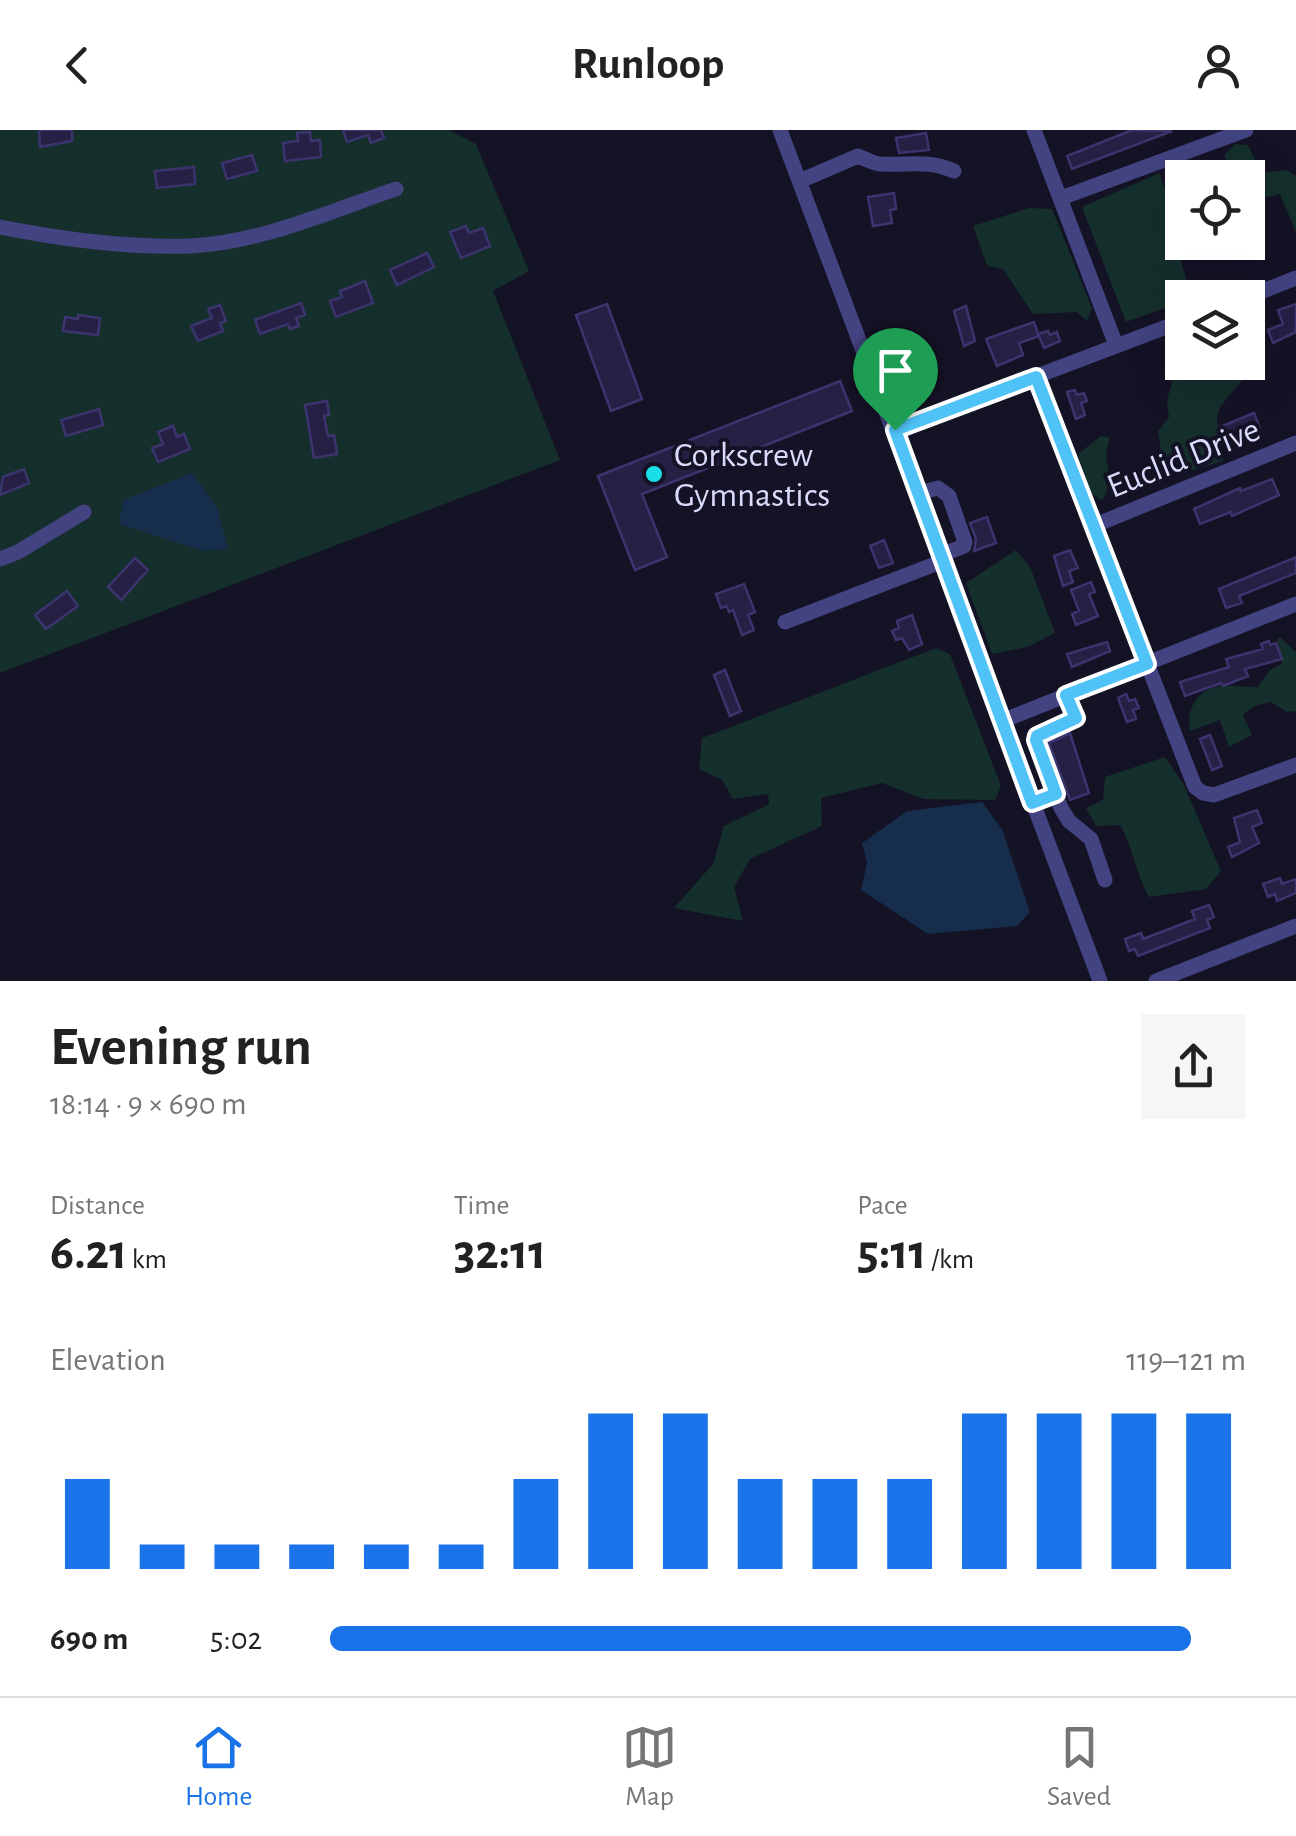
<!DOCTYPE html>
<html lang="en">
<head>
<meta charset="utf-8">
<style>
	:root { --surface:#fff; --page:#f6f6f6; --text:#222; --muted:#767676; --line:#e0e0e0; --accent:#1a73e8 }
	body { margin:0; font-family:"Alegreya Sans",sans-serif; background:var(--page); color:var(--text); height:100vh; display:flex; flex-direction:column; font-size:38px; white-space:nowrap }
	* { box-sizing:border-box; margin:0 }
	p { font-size:32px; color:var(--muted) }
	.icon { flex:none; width:55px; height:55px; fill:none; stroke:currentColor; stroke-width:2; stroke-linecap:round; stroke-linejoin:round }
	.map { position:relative; height:851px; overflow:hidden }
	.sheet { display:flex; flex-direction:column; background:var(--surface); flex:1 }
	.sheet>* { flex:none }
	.fabs { position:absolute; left:1165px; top:30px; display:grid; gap:20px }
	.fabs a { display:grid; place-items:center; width:100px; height:100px; border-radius:0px; background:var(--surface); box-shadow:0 10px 40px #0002; font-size:50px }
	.pin { position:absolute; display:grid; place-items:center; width:85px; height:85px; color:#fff; margin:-102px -42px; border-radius:50% 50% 50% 0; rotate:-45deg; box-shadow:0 0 10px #0007 }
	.pin .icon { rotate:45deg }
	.round { display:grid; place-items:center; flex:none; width:105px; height:105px; border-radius:0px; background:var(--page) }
	.overview { display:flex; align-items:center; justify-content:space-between; height:170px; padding:0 50px }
	h1 { font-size:55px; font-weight:700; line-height:75px }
	.figures { display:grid; grid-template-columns:repeat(3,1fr); gap:15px; height:170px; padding:10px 50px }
	.figures div { display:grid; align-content:center }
	.figures b { font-size:50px; font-weight:700 }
	.figures small { font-size:28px; font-weight:400 }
	.figures p { font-size:28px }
	.chart { height:280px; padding:20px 50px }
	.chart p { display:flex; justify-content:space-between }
	.chart svg { width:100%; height:180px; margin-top:10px; stroke:var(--accent); stroke-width:6 }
	ul { padding:0 50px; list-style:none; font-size:32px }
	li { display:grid; grid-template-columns:160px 120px 1fr; align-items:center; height:75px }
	li i { height:25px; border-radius:12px; background:var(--accent) }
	header { display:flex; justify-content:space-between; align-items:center; height:130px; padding:0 50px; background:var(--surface); font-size:45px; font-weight:700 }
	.tabs { display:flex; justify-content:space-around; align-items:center; height:140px; border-top:2px solid var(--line); background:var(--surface); font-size:28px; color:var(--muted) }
	.tabs a { display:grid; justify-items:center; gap:5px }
	.tabs .on { color:var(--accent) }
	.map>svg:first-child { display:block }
</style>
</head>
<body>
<header><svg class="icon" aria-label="back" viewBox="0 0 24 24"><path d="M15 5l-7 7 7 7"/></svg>Runloop<svg class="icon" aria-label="person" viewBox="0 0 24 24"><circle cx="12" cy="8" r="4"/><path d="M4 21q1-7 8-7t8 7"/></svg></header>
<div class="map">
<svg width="1296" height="851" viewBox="0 0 1296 851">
	<rect width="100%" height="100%" fill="#141225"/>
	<path fill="#152f2c" d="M0,0H449L476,14L529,141L493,161L560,330L0,543Z
		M1235,14L1248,15L1262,43L1287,40L1296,46V102L1280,64L1248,72V48L1235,47L1224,25Z
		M1159,43L1175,84L1173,106L1192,167L1182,168V172L1126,192L1082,77Z
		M1029,78L1052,79L1092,178L1087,191L1077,182L1033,184L1003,139L987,136L973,96Z
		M1182,198V232L1235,233L1242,251C1200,296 1224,283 1223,331L1179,344L1161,321L1158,301L1169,287C1165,262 1169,269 1173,248C1176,234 1170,220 1166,207Z
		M1101,306L1110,308C1099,333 1118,341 1102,371L1091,363L1078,324Z
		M1016,420L1030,437L1055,503L1027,517L992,524L966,453Z
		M1280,507L1296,522V581L1287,582L1271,572L1254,576L1243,585L1252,605L1229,617L1220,590L1190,601C1186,582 1195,562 1216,557C1227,554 1246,557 1258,557L1270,540L1282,534L1277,510Z
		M936,518L950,524L1001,656L995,670L924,669L882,653L821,668L822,696L750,729L734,757L743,791L674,778L713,734L724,696L769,674L768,664L733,669L722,650L699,639L702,608Z
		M1165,627L1184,655L1221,741L1206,759L1149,767C1135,743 1134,719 1120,695L1096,696L1086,678L1103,670L1105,647Z"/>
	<path fill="#162d4b" d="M192,343L217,378L228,419L204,421L119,394L123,370Z
		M982,672L1002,699L1030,782L1017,796L928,804L861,760L867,733L862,713L907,681Z"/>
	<path fill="#252044" stroke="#3c346e" stroke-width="2.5" d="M39,0H72V11L40,17Z
		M343,0H381L384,8L371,13L368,5L347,12Z
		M1132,0L1172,1L1072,39L1067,26Z
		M310,2L311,11L320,10L321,27L285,31L283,13L298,11L297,3Z
		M926,3L929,20L899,23L896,8Z
		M252,25L257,41L227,49L222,33Z
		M194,37L195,54L157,58L155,41Z
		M894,63L896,79L890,80L892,93L873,96L868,67Z
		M466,96L469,103L483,98L490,116L461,128L450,102Z
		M427,123L434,137L397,155L390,140Z
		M365,151L373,173L336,187L330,171L342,167L340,161Z
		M301,173L305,185L296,188L299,196L290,199L288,194L260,204L255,190Z
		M607,174L642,269L611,281L576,185Z
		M1296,174V202L1273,213L1268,200L1283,194L1278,180Z
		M220,175L226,191L220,193L223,201L198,211L191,196L212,188L208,179Z
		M966,176L975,211L964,216L954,181Z
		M78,185L100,188L98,205L63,201L65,187L78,189Z
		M1034,192L1038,204L1048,201L1050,205L1057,202L1060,211L1044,218L1039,206L1019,213L1023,225L997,236L986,209Z
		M840,251L852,281L642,364L667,427L635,440L598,346Z
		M1075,260L1077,265L1084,263L1087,271L1081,273L1085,285L1076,289L1067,262Z
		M327,271L329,285L324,286L328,306L334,305L337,324L314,328L305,275Z
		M99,279L103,295L66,306L61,290Z
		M1254,283L1260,298L1226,312L1220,297Z
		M173,296L177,307L184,304L190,319L158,332L152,318L163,314L158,302Z
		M24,339L29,353L0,365L3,347Z
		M1272,349L1279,365L1232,386L1231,382L1200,394L1194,379L1240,358L1241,361Z
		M987,387L996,413L974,421L976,409L970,393Z
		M884,410L893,433L879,438L870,416Z
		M1070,420L1078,438L1069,441L1073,452L1063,456L1054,426Z
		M1296,427V443L1239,466L1242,473L1226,478L1219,459Z
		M135,428L148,440L121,470L108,457Z
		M1091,452L1095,462L1089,464L1098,486L1076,495L1072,484L1079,481L1071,460Z
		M744,454L755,482L748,485L754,500L742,505L733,480L729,482L727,476L721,478L716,464Z
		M67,461L78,476L46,499L35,485Z
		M912,485L922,514L909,520L902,508L896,510L892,501L899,498L897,491Z
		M1269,511L1270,515L1276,513L1282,529L1245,539L1248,546L1223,556L1221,553L1185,566L1180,552L1229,537L1226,529L1263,519L1261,514Z
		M1107,512L1110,521L1072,537L1067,524Z
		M725,540L741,581L730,586L714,545Z
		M1126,564L1129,571L1135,569L1139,578L1133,580L1136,589L1127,592L1118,568Z
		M1070,603L1089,663L1070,670L1049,613Z
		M1210,605L1222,636L1212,640L1200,609Z
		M1257,680L1262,693L1252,697L1259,713L1232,727L1228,717L1240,712L1234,688Z
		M1280,748L1282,754L1296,749V763L1277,771L1275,764L1268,767L1263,754Z
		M1209,775L1214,787L1207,790L1210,798L1138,826L1135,819L1129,821L1125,809L1141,803L1143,809L1195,789L1192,781Z"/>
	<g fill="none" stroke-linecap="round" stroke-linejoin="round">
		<path stroke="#424380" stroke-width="15" d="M780,0L1100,851
			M1034,0L1116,215
			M800,51L858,26C864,28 874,34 881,34C908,36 926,29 954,41
			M1061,68L1246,0
			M0,97C63,109 125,118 190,116C260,113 331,81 396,59
			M1245,168L1296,148
			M1036,247L1195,657L1203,663L1214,665L1296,635
			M895,300L1182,191
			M918,363L938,358L949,366L965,412L964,416L941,425
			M1093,396L1296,313
			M0,429L18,422L84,382
			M785,492L943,431
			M1066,565L1076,587L1037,606L1036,610L1061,678L1069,691L1091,709L1105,750
			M1002,591L1296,474
			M1156,851L1296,796"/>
	</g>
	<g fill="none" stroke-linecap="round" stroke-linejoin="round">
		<defs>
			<path id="route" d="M1036,247L1147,534L1066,565L1076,588L1037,606L1036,610L1056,664L1032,673L895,300Z"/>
		</defs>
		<use href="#route" stroke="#fff" stroke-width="20"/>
		<use href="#route" stroke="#4fc3f7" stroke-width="12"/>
	</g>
	<circle fill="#19dee8" stroke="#141225" stroke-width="4" cx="654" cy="344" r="10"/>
	<g text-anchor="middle" stroke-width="8" stroke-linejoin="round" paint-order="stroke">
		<g font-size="35" fill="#dcdafb" stroke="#141225" text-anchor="start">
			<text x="674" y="336">Corkscrew<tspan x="674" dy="40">Gymnastics</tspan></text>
		</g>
		<g font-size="35" fill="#dcdafb" stroke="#141225">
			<text transform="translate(1183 327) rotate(-22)" y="12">Euclid Drive</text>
		</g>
	</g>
</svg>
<div class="fabs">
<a><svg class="icon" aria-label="locate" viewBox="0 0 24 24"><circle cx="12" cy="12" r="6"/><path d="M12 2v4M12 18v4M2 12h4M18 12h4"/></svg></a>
<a><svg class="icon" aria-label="layers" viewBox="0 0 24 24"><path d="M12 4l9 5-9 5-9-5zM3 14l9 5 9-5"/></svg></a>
</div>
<div class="pin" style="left:895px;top:300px;background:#1e9e55"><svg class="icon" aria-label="arrive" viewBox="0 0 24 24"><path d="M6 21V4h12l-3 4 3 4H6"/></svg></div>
</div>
<section class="sheet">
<div class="overview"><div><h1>Evening run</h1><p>18:14 · 9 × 690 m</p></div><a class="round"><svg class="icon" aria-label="share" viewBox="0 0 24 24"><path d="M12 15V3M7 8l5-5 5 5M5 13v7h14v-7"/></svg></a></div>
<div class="figures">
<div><p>Distance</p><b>6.21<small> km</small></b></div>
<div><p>Time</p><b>32:11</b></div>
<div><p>Pace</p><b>5:11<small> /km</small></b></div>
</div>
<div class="chart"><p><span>Elevation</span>119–121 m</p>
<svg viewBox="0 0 160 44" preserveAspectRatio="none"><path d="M5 44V22M15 44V38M25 44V38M35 44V38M45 44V38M55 44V38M65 44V22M75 44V6M85 44V6M95 44V22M105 44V22M115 44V22M125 44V6M135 44V6M145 44V6M155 44V6"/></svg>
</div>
<ul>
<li><b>690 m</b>5:02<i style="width:94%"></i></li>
</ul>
</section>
<nav class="tabs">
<a class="on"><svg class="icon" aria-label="home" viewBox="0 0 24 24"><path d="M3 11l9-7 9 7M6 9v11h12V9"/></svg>Home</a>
<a><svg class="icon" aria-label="map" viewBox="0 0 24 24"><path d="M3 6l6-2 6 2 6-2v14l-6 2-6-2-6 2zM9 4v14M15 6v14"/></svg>Map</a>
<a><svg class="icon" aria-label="saved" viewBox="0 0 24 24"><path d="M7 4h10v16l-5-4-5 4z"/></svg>Saved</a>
</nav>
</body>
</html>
